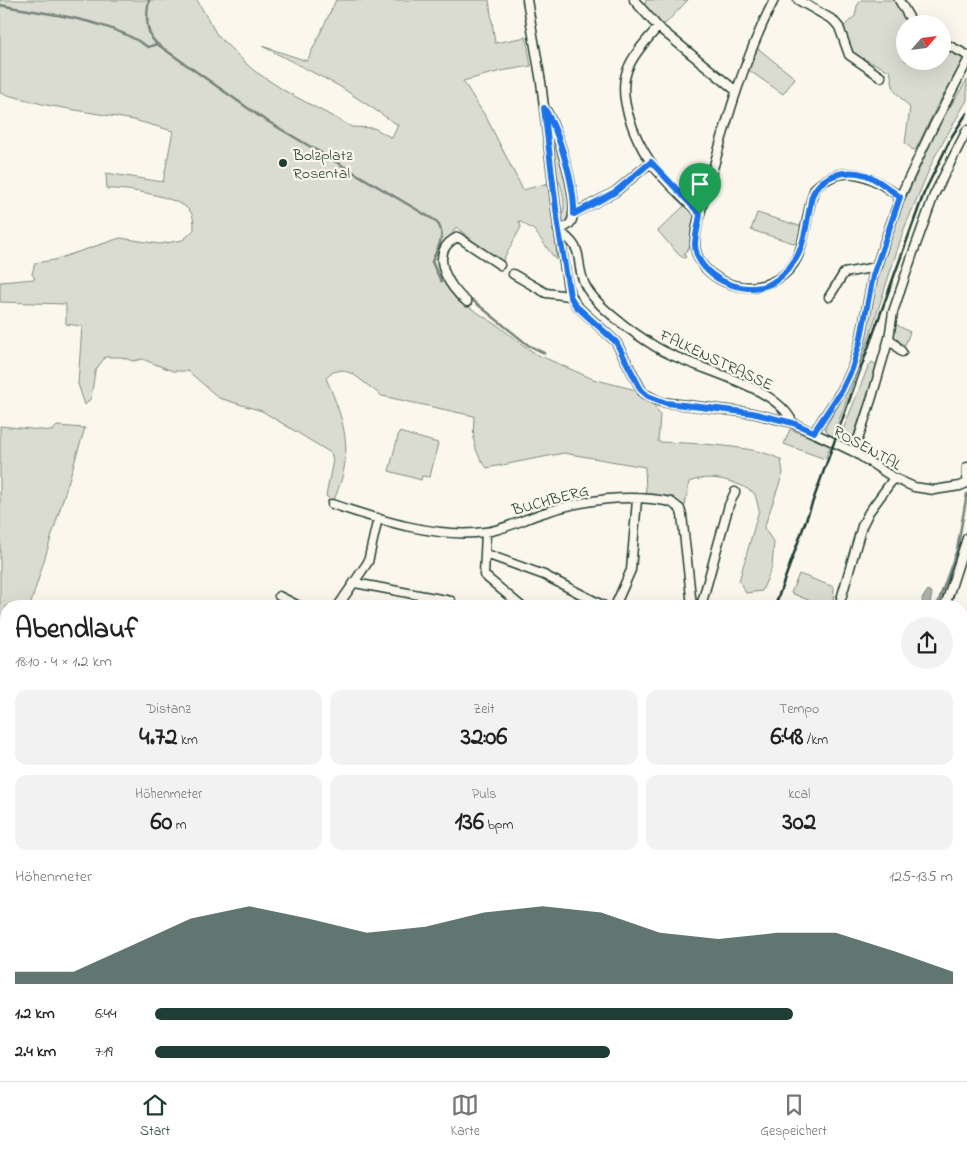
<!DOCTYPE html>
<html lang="de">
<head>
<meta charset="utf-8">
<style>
	:root { --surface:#fff; --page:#f2f2f2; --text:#222; --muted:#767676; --line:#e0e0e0; --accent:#1f3d34 }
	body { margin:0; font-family:"Indie Flower",sans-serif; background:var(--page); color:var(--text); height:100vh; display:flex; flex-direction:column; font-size:19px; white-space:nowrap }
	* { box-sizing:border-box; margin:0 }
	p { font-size:16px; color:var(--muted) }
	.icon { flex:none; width:28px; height:28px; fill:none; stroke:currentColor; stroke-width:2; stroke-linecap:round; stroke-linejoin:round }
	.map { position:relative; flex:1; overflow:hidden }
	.panel { position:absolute; left:0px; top:600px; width:968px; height:481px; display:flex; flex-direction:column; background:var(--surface); border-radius:20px 20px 0 0; box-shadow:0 5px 20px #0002 }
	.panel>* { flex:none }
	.needle { width:32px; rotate:62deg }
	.tools { position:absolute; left:896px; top:15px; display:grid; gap:10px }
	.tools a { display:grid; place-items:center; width:55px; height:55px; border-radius:50%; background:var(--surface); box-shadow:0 5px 20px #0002; font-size:25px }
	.pin { position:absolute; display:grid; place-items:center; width:42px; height:42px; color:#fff; margin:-51px -21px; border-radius:50% 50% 50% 0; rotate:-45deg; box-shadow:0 0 5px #0007 }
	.pin .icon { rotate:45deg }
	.round { display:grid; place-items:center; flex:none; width:52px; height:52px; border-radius:26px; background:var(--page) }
	.head { display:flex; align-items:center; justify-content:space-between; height:85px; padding:0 15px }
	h1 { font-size:28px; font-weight:700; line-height:38px }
	.figures { display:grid; grid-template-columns:repeat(3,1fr); gap:8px; height:85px; padding:5px 15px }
	.figures div { display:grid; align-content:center; border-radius:12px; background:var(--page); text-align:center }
	.figures b { font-size:25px; font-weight:700 }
	.figures small { font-size:14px; font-weight:400 }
	.figures p { font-size:14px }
	.chart { height:140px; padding:10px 15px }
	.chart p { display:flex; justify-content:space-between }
	.chart svg { width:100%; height:90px; margin-top:5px; fill:var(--accent); opacity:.7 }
	ul { padding:0 15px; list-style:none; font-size:16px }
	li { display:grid; grid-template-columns:80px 60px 1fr; align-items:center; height:38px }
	li i { height:12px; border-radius:6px; background:var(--accent) }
	.tab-bar { display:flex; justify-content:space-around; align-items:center; height:70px; border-top:1px solid var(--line); background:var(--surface); font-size:14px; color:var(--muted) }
	.tab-bar a { display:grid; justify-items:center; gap:2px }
	.tab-bar .on { color:var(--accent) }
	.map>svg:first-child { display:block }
</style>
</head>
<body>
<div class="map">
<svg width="967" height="1081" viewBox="0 0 967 1081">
	<rect width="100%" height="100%" fill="#fbf7ec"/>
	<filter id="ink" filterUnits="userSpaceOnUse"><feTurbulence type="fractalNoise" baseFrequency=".02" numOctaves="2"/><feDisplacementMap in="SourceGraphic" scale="10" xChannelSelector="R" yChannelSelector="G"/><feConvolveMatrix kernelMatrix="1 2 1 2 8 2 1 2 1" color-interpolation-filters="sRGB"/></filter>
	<g filter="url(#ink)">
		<path fill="#dbdcd1" stroke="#7d8c82" d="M0,0H197L217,35L253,70L285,91L352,127L374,128L392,138L398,125L339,86L262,46L307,61L336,0H489L495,43L526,37L531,66L501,71L463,81L487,119L523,190L549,183C552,209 558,235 556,260L534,230L519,221L521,227L501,264L456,227L440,255L447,284L452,292L464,304L497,325L522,344L536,354L593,379L636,390L649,397L660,415L658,442C688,443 758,445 781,460L783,473L764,528L774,543L772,567L762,591L746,593L739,581L759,510L755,494C738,481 710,473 689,482L685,506L673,498L646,494L645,467L564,453L487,468C472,449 473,439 474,416L382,396L353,374L342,370L333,372L326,378C346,425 355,453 333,502L326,496L333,460L331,453L262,411L219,398L188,371H173L142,359L133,361L121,357H105L95,371L91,398L85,405L78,384L82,326L66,324V304L0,302V282L35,279L32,274L35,263L54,260L120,238L160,244L183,240L194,230C194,223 194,217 190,211C178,196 125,188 107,189L106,173L163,182L173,131L134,120L46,105L0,93Z
			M646,0H688L663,26L644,6Z
			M861,0H899L913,24H905V61H942L943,42L964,58V62L939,102L916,149L913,150L905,143L910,108L894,90L890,71L853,54L842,28L855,16L857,6Z
			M756,47L795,78L783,94L747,69Z
			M967,80V100L934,158L904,229L863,356L833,436L828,434L825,428L847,390L859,360L876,284L900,211L941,121Z
			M549,121C561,152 571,186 570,219L562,224L561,217C567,206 563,188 557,177Z
			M686,204L696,217L691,245L684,254L686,257L684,258L679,255L658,231Z
			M757,213L803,227L797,244L751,230Z
			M895,324L910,332L905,345L893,339Z
			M872,362L878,366L853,437L850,442L844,443L839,440L868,367Z
			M0,426L52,431L57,426L85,428L30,606H6V733L0,726V632L3,629L0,627Z
			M790,429L830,446L825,459L784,444Z
			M399,432L438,443L430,477L422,476L421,480L389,471Z
			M799,574L834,587L833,606H823L791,593Z
			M0,1002L6,1004V1036L0,1047Z
			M50,1075H89L90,1081H61Z
			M104,1075H151L149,1081H135Z
			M297,1075H438L445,1081H307Z
			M580,1075H640L633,1081H575Z"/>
		<path fill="#adb4aa" stroke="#74847b" d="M928,590L932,593L930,604L923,606L922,599Z"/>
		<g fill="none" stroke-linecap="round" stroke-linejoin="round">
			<path stroke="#74847b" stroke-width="2.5" d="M149,0C146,15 145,34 157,44L262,118L436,221C448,236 437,247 432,262L441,281
				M0,5C49,15 106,18 148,47L157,44
				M471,299L528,345L544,353
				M937,606L957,550L967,494
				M705,1080L710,1075"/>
			<defs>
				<path id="minor" d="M527,0L541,82L558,225L568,288L576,305L616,342L643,393L661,402L752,413L793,423L854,452L894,478L914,487L934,490L960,486L967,483
					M634,0L658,27L735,90
					M774,0C744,59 727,119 709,183C704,200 694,228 695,246C697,263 710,275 725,282C751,293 783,285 797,258C807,236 806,210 815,188C845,161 872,176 900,197
					M798,0L833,20L839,27L849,55L881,77
					M899,0L913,24
					M658,27C647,40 633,54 627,71C617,97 635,139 650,161C663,181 684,198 700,214
					M942,42L967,55
					M546,110C557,128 581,203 571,222C568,227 563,228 558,230
					M573,214L615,192L651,162
					M558,230C588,252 573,257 585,285C596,307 635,334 656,347C693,370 775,383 793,423
					M513,274L546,293L570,296
					M829,297L844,273L876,267
					M467,302C449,288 426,251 458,237L500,265
					M889,338L902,352
					M814,432L842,390L852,369L860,342L873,276L900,197L932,129L967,62
					M854,452L872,397L889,338L893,312L913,253L934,195L967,130
					M967,467V478
					M332,504C376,519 437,539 485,532C504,530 524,519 543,513C582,500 629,493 671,502L680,509L682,515L692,606
					M486,532L484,575L521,606
					M486,554L544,575L604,606
					M355,583L451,601
					M279,596L299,606
					M338,606L368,562L378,518
					M615,606L631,570L637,500
					M701,606L729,505L735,492
					M839,606L862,526L869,512L894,478
					M945,606L967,538
					M0,757L6,751
					M0,815L6,809
					M0,948L6,950
					M448,1075L454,1081
					M695,1075L703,1081
					M548,1081L551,1075
					M642,1081L647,1075"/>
				<path id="primary" d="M961,870L967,856
					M877,1081L880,1075"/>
			</defs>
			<use href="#minor" stroke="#1f3d34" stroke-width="11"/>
			<use href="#primary" stroke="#1f3d34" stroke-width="16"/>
			<use href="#minor" stroke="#fbf7ec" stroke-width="8"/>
			<use href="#primary" stroke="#fbf7ec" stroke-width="12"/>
			<path stroke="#1f3d34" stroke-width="2.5" d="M775,606L924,193L952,136L967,113
				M560,1081L566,1075"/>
		</g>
	</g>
	<g fill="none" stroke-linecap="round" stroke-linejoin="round" filter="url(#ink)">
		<defs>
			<path id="route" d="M544,108C559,131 575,186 574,214L615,192L651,162L700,214C699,224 695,235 695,245C697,277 743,297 770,284C780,279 789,269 795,260C805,246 808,213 812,196C820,176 845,168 866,175C879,180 889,189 900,197L873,276L860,342L852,369L842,390L814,432L793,423L752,413L666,403L648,396L641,390L616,342L576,306L570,296L558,225Z"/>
		</defs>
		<use href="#route" stroke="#fff" stroke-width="10"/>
		<use href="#route" stroke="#1a73e8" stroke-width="6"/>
	</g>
	<circle fill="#1f3d34" stroke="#fbf7ec" stroke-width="2" cx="283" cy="163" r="5"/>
	<g text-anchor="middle" stroke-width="4.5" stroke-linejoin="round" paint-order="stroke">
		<g font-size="16" fill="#1f3d34" stroke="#fbf7ec" text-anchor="start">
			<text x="293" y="160">Bolzplatz<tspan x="293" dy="18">Rosental</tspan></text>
		</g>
		<g font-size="16" fill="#1f3d34" stroke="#fbf7ec">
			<text transform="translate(717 359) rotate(25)" y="6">FALKENSTRASSE</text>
			<text transform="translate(868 447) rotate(29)" y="6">ROSENTAL</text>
			<text transform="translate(550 499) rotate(-15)" y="6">BUCHBERG</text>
		</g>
	</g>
</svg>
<div class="tools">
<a><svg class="needle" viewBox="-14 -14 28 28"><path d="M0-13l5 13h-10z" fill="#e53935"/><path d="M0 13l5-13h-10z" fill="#767676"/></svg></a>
</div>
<div class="pin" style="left:700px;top:214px;background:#1e9e55"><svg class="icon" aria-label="arrive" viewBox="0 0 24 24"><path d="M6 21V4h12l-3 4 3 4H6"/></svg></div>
<section class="panel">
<div class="head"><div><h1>Abendlauf</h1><p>18:10 · 4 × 1.2 km</p></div><a class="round"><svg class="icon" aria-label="share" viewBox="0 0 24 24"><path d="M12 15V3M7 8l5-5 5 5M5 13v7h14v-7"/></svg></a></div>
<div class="figures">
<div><p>Distanz</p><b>4.72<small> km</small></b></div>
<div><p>Zeit</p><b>32:06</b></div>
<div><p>Tempo</p><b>6:48<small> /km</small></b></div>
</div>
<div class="figures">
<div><p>Höhenmeter</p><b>60<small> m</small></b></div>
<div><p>Puls</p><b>136<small> bpm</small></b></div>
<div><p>kcal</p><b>302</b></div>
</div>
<div class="chart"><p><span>Höhenmeter</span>125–135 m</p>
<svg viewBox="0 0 160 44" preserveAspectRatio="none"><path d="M0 44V38L10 38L20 25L30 12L40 6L50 12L60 19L70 16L80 9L90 6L100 9L110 19L120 22L130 19L140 19L150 28L160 38V44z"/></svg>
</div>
<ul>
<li><b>1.2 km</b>6:44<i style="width:80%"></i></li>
<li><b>2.4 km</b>7:19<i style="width:57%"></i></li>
</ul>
</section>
</div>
<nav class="tab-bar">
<a class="on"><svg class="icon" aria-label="home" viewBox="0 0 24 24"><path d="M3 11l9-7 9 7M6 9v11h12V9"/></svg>Start</a>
<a><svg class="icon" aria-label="map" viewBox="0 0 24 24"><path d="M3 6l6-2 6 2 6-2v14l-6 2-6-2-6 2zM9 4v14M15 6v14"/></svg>Karte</a>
<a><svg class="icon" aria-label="saved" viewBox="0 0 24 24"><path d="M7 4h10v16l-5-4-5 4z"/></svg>Gespeichert</a>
</nav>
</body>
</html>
